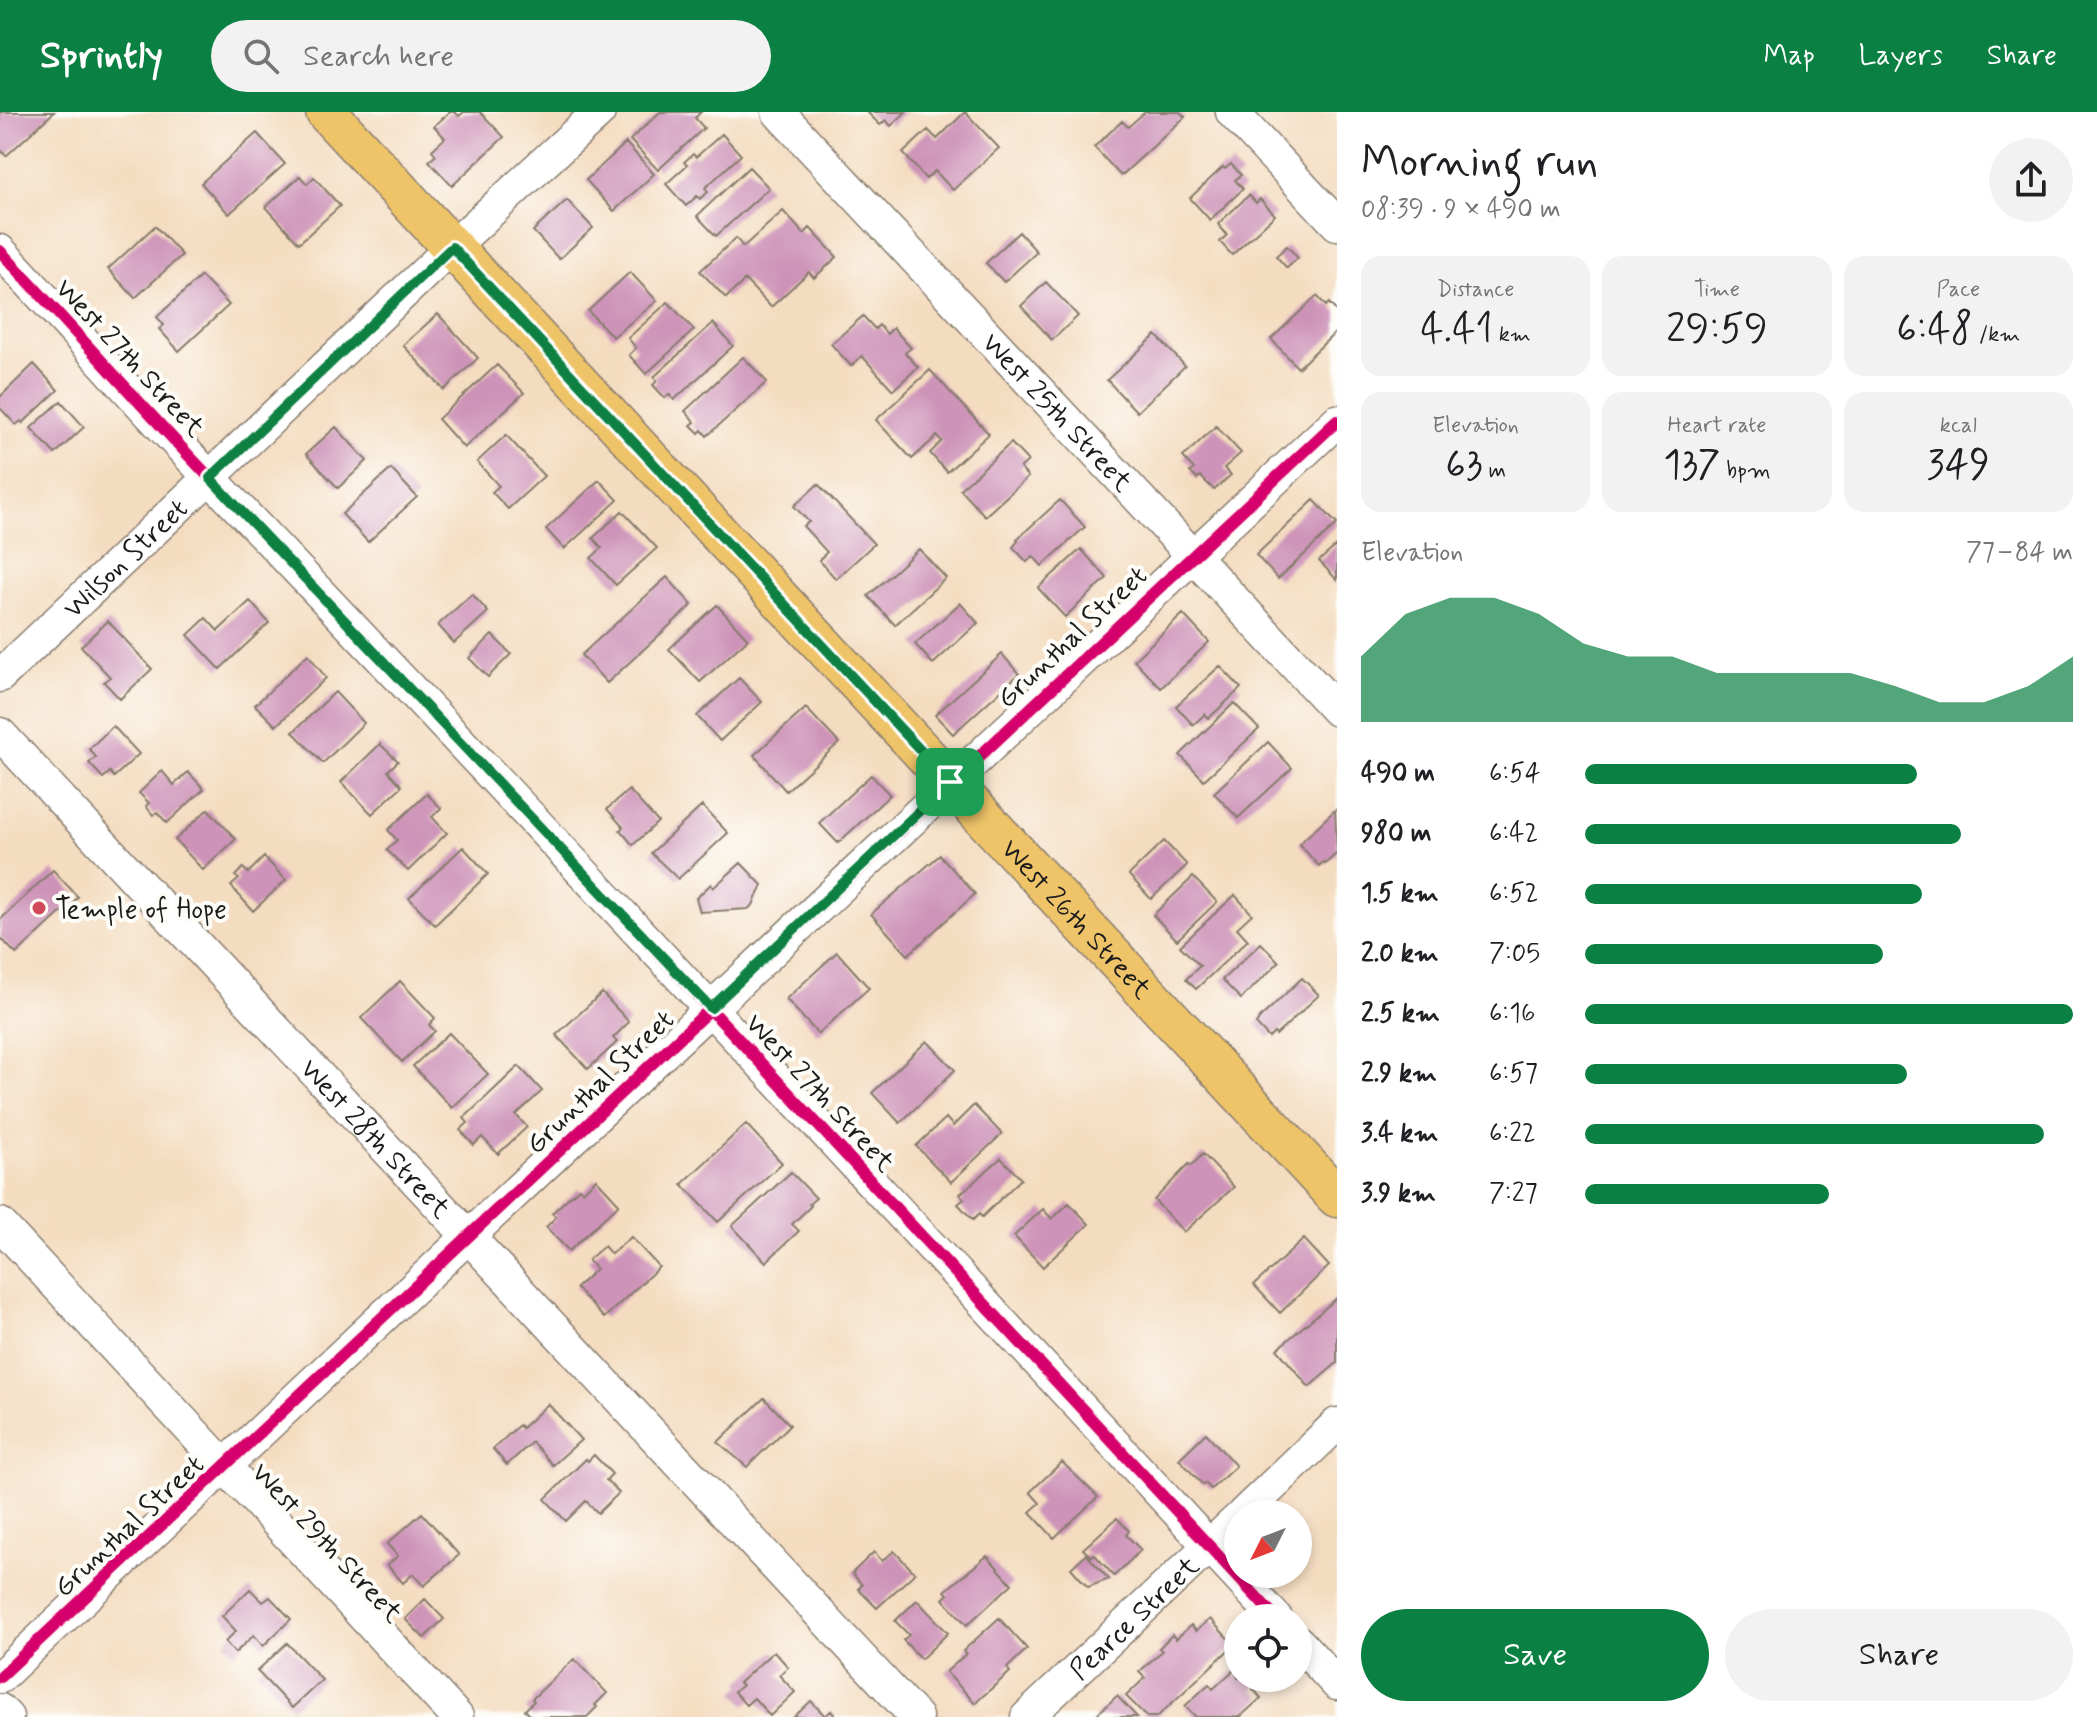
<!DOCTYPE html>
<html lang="en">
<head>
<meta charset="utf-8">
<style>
	:root { --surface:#fff; --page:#f2f2f2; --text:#202124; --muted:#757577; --accent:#0b8043 }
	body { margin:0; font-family:Mynerve,sans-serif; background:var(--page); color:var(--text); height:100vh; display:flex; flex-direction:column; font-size:30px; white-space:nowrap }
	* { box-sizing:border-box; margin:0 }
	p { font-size:26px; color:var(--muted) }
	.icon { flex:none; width:44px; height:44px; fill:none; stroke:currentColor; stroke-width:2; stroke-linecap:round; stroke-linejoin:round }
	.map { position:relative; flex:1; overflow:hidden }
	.panel { display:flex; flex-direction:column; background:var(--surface); width:760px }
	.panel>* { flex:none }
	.needle { width:52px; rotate:228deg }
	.fabs { position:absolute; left:1224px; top:1388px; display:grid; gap:16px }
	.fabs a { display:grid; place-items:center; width:88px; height:88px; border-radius:50%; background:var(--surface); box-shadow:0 4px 12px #0003; font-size:40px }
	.pin { position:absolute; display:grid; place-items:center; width:68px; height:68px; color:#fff; margin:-34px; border-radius:16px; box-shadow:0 4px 12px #0006 }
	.round { display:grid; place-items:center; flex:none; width:84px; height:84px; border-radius:42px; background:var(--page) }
	.summary { display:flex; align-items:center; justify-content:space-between; height:136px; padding:0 24px }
	h1 { font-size:44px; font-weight:600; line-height:60px }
	.figures { display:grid; grid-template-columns:repeat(3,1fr); gap:12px; height:136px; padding:8px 24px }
	.figures div { display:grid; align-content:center; border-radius:20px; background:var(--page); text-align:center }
	.figures b { font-size:40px; font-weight:600 }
	.figures small { font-size:22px; font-weight:400 }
	.figures p { font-size:22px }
	.chart { height:224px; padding:16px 24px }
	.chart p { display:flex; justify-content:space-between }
	.chart svg { width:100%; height:144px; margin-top:8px; fill:var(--accent); opacity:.7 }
	.primary-button { display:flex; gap:16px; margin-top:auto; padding:16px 24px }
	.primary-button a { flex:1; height:92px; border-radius:48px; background:var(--accent); color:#fff; font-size:32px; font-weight:600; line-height:92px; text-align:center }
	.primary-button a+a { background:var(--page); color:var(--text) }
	ul { padding:0 24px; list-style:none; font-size:26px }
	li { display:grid; grid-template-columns:128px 96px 1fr; align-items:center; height:60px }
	li i { height:20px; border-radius:10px; background:var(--accent) }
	header { display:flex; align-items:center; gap:48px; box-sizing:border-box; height:112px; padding:0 40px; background:var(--accent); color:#fff }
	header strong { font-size:38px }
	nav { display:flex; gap:44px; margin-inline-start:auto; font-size:28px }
	.search { width:560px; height:72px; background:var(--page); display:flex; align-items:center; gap:20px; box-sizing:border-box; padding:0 28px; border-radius:44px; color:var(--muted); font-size:30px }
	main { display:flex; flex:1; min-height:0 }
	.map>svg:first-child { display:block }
</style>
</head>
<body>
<header>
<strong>Sprintly</strong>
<div class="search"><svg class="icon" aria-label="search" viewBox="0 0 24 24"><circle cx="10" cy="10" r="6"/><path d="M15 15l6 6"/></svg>Search here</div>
<nav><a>Map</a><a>Layers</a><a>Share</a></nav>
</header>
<main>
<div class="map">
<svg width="1337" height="1605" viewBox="0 0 1337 1605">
	<rect width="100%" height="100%" fill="#fdfcf7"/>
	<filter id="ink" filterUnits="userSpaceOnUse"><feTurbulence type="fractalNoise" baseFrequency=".0125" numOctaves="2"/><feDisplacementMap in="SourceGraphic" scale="16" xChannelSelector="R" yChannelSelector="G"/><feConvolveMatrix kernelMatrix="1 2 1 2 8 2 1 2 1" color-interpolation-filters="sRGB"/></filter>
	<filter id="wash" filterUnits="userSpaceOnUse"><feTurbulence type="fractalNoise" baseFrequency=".006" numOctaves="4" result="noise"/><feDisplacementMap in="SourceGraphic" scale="32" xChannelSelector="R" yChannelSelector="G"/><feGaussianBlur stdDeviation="1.8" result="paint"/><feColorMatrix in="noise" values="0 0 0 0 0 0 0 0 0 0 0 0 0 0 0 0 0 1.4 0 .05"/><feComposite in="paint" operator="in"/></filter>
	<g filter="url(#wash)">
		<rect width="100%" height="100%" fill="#f4dcc0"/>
		<g id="blocks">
			<path fill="#cd93b8" d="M0,0H54L6,44L0,37Z
				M450,0H455L459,4L464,0H480L504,25L452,74L429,49L436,43L432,38L445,26L434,14Z
				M660,0H701L695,6L704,16L658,58L630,28Z
				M867,0H906L891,14L886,8L880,13Z
				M965,0L999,36L953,78L935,59L926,67L903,41L928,18L937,27Z
				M1145,0H1180L1185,5L1121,64L1094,35L1122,9L1128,15Z
				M257,21L285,52L229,102L201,71Z
				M722,22L741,43L705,76L708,80L700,87L697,84L686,94L666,72L687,53L684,50L693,42L696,45Z
				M626,31L654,62L614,99L586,68Z
				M1231,52L1241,63L1235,68L1243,77L1210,108L1190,86L1223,55L1225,57Z
				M749,55L769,76L716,124L697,104Z
				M300,64L307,72L314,65L340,94L299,131L266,95Z
				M1249,83L1256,91L1260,87L1275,103L1232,143L1220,130L1227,123L1218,112Z
				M567,88L593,116L559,147L533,119Z
				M783,99L804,122L810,116L837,145L814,166L809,160L771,195L745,168L726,186L700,159L736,126L743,135Z
				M155,114L182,143L135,186L108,157Z
				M1019,120L1037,140L1004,170L986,151Z
				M1287,134L1298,146L1287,156L1276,144Z
				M630,160L657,189L613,225L588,199Z
				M201,164L229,193L179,239L159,217L164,213L157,205Z
				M1046,170L1078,204L1052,228L1021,194Z
				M1317,184L1326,194L1329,191L1337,200V219L1298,256L1271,227Z
				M668,190L694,218L646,262L629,243L636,236L628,226Z
				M438,202L478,246L444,278L403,233Z
				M863,204L875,217L879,213L887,222L893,216L911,236L905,241L918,255L893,278L862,244L851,254L831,232Z
				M713,211L733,234L674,288L669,282L665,286L653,273L657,269L654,265Z
				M1156,223L1185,254L1137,300L1107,268Z
				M743,245L767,270L707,324L702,318L699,321L691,313L695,310L685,299Z
				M34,252L58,278L23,311L21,309L16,313L0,296V285Z
				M497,253L524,281L464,336L438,307Z
				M930,258L989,322L947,360L930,341L942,329L937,324L912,347L876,308Z
				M61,289L84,315L55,342L31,316Z
				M1216,314L1241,341L1224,356L1231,363L1214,378L1200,364L1197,367L1190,360L1194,357L1183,345Z
				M336,315L367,349L338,376L306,342Z
				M506,323L544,364L508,397L492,380L499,374L477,350Z
				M1011,331L1028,349L1020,356L1028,365L985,404L960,377Z
				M391,357L417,385L368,430L342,402Z
				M599,368L618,388L564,437L546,417Z
				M818,372L874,432L836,467L819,448L827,440L803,414L809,410L794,394Z
				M1060,388L1085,415L1042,454L1033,444L1027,450L1013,435L1018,429L1017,427Z
				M1314,388L1337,412L1278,467L1256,443Z
				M622,399L657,436L616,473L591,446L602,436L593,426Z
				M1337,433V468L1319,449Z
				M919,437L946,466L895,513L868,484Z
				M1081,437L1107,466L1065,505L1038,476Z
				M667,465L692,493L607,571L581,543Z
				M472,482L488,500L454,531L438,513Z
				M250,489L269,511L220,557L188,523L206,506L218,519Z
				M960,491L978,511L933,552L915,532Z
				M717,493L748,527L700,570L669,537Z
				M1183,502L1209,530L1161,576L1134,548Z
				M108,509L152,557L120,587L104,570L110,565L81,534Z
				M492,523L511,542L488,565L469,546Z
				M308,542L326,566L276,614L255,593Z
				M1002,542L1019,562L953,622L935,603Z
				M1220,554L1241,576L1209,606L1205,602L1193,613L1176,594Z
				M739,566L762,590L720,629L697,604Z
				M335,580L364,611L323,651L293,620Z
				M1234,591L1259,617L1204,668L1180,643Z
				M806,596L839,631L786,679L754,643Z
				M113,614L139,642L114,665L110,660L103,666L89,651L96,645L89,637Z
				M1268,630L1292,656L1238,706L1214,681Z
				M380,632L398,649L388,659L402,674L372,702L341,670Z
				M162,659L174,673L188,660L204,677L167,711L157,700L153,703L146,694L149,691L139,681Z
				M871,663L890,683L838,731L819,711Z
				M629,678L658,710L633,733L620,718L623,715L607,697Z
				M427,682L441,696L432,705L447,721L408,759L387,738L397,728L388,718Z
				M702,694L728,721L678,767L651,741Z
				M208,697L236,727L203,758L175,728Z
				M1335,698L1337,741L1325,752L1323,750L1319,754L1299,732Z
				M1164,729L1187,753L1151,787L1129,763Z
				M463,735L488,762L435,813L409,786Z
				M940,743L975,782L908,843L871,802Z
				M264,745L286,768L253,799L231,774L239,767L235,764L243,756L248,761Z
				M741,751L762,773L753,793L748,797L700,800L696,786L711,772L713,776Z
				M53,758L78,785L16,842L0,825V808Z
				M1193,765L1217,790L1177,828L1153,803Z
				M1235,783L1252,802L1237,816L1248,828L1196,877L1186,867L1200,854L1180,834Z
				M1261,831L1279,850L1241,887L1222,868Z
				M837,840L869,876L818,922L786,887Z
				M1302,866L1319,883L1276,923L1274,921L1269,926L1256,912L1260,906Z
				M400,869L435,906L429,913L435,919L402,950L361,906Z
				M602,881L629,910L613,926L617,930L588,957L556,923Z
				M449,921L488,962L452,996L413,954Z
				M927,929L955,958L900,1011L872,981Z
				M519,954L542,979L516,1003L527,1015L498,1042L482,1025L474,1033L460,1018L468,1011L464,1006Z
				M974,993L1002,1022L951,1070L916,1034L946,1006L953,1014Z
				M746,1012L782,1051L718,1110L682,1072Z
				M1203,1042L1234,1075L1184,1120L1154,1088L1189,1052L1191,1054Z
				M1001,1046L1021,1067L982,1105L979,1102L973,1108L958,1092L964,1087L960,1082Z
				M791,1060L816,1086L809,1092L811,1094L792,1112L799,1119L766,1150L732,1114Z
				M596,1067L619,1092L569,1139L546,1115L556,1105L552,1101L579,1076L583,1080Z
				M1069,1091L1089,1112L1043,1155L1014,1124L1043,1097L1052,1107Z
				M631,1125L659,1155L604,1206L576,1176L596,1157L588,1148L604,1134L611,1142Z
				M1304,1127L1329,1154L1280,1201L1254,1173Z
				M1337,1186V1251L1309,1275L1277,1237Z
				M764,1286L790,1313L747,1355L718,1330Z
				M548,1292L581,1328L553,1353L532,1330L507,1353L493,1337L519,1313L522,1316Z
				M1206,1321L1236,1354L1211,1377L1205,1371L1203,1373L1179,1347Z
				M594,1343L612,1362L606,1368L619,1381L598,1401L586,1389L566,1409L545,1387L586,1347L588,1349Z
				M1062,1350L1098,1385L1054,1426L1030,1400L1040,1391L1030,1380Z
				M422,1401L459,1443L424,1474L413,1462L403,1471L387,1453L398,1444L387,1432Z
				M1117,1406L1129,1419L1126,1423L1141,1438L1114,1464L1094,1442L1091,1445L1083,1437Z
				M894,1439L915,1461L877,1496L858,1477L862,1473L852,1461L874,1440L882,1449Z
				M1086,1442L1103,1461L1109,1467L1088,1475L1071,1456Z
				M987,1444L1012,1472L967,1513L943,1487L948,1482L945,1479Z
				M250,1477L263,1490L270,1485L291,1507L263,1534L254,1523L235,1541L225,1530L236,1519L222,1504Z
				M425,1487L444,1507L424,1526L405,1507Z
				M917,1488L948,1521L921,1547L903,1528L909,1523L895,1509Z
				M999,1506L1027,1537L1007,1556L1010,1560L975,1591L946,1560L966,1542L963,1539Z
				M1210,1507L1234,1533L1157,1605H1147L1126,1584L1145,1566L1139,1560L1162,1539L1159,1536L1172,1523L1176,1527L1191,1513L1196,1519Z
				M287,1531L322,1568L292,1596L257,1559Z
				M774,1539L788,1555L779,1563L795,1580L770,1604L754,1586L746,1593L734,1580L742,1573L739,1571Z
				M574,1547L607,1581L595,1593L597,1595L587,1605H532L525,1598L534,1589L532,1587Z
				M1235,1557L1238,1566H1249L1256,1574L1253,1577L1261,1586L1240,1605H1196L1185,1594L1209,1572L1213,1577Z
				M1117,1584L1137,1605H1094Z
				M811,1589L825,1604L831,1599L836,1605H794Z"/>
		</g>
	</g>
	<g filter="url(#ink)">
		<use href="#blocks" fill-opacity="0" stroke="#887c6e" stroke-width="2"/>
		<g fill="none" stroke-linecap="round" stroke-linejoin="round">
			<defs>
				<g id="minor">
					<path id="s1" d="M778,0L1337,598"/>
					<path d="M1232,0L1337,112"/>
					<path d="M0,139C71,214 139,292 211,367C570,743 922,1125 1276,1506"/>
					<path id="s2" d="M0,564L452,135L599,0"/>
					<path id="s3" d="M0,622L916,1605"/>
					<path d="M0,1112L457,1605"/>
					<path d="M1243,1402L1337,1312"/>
					<path d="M1298,1530L1337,1572"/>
					<path d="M0,1565C447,1148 889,725 1337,309"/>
					<path d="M0,1598L7,1605"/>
					<path id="s4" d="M1027,1605L1238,1407"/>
				</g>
				<g id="major">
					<path id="s5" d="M326,0L1337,1085"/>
				</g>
			</defs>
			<use href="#minor" stroke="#887c6e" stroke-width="35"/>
			<use href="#major" stroke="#887c6e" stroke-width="43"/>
			<use href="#minor" stroke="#fff" stroke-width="32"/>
			<use href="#major" stroke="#efc469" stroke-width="40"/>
			<defs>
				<path id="cycleway" d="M0,139C71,214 139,292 211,367C570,743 922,1125 1276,1506
					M0,1565C447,1148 889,725 1337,309"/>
			</defs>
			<use href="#cycleway" stroke="#fdfcf7" stroke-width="17"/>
			<use href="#cycleway" stroke="#d6006c" stroke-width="12"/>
		</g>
	</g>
	<g fill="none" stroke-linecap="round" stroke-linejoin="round" filter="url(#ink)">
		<defs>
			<path id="route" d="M452,135L950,670L711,896L210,366Z"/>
		</defs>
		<use href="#route" stroke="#fff" stroke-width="16"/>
		<use href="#route" stroke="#0b8043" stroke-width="10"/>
	</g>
	<circle fill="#d1495b" stroke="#fdfcf7" stroke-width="3" cx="39" cy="796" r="8"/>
	<g text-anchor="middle" stroke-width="8" stroke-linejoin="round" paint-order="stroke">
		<g font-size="28" fill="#1c1c1c" stroke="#fdfcf7">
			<text transform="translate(131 245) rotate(47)" y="10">West 27th Street</text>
			<text dy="10" stroke="none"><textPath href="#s1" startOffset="410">West 25th Street</textPath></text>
			<text dy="10" stroke="none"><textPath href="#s2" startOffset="172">Wilson Street</textPath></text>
			<text transform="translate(1071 524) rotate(-43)" y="10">Grunthal Street</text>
			<text dy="10" stroke="none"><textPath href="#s5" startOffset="1102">West 26th Street</textPath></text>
			<text transform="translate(599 969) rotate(-44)" y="10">Grunthal Street</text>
			<text transform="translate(821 980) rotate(47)" y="10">West 27th Street</text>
			<text dy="10" stroke="none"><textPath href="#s3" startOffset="552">West 28th Street</textPath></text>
			<text transform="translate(128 1413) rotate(-43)" y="10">Grunthal Street</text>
			<text transform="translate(328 1430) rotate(47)" y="10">West 29th Street</text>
			<text dy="10" stroke="none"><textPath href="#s4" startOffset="146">Pearce Street</textPath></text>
		</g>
		<g font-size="28" fill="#1c1c1c" stroke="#fdfcf7" text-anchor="start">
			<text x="55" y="806">Temple of Hope</text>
		</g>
	</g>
</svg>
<div class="fabs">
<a><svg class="needle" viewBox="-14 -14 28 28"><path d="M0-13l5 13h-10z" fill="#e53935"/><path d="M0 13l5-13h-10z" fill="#757577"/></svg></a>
<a><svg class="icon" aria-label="locate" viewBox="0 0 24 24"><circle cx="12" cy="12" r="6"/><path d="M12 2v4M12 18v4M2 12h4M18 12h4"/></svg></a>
</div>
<div class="pin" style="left:950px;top:670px;background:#1e9e55"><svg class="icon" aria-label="arrive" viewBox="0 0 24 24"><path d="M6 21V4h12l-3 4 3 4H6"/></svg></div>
</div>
<section class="panel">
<div class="summary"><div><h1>Morning run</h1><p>08:39 · 9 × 490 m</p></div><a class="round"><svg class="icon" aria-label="share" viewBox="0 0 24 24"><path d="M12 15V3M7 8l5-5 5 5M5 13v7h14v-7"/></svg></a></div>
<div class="figures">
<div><p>Distance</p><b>4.41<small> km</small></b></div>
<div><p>Time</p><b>29:59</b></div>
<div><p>Pace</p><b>6:48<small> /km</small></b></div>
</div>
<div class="figures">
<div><p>Elevation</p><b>63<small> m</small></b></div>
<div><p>Heart rate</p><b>137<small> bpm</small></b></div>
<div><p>kcal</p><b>349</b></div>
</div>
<div class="chart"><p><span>Elevation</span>77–84 m</p>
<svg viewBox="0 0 160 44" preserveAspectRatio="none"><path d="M0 44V24L10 11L20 6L30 6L40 11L50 20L60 24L70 24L80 29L90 29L100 29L110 29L120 33L130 38L140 38L150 33L160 24V44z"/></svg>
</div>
<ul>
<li><b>490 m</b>6:54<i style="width:68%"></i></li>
<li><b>980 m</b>6:42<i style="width:77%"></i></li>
<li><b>1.5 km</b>6:52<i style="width:69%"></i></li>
<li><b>2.0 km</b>7:05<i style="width:61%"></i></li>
<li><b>2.5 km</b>6:16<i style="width:100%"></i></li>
<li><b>2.9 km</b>6:57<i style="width:66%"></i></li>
<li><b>3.4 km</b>6:22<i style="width:94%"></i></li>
<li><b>3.9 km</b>7:27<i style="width:50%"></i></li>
</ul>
<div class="primary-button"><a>Save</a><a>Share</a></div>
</section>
</main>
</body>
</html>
